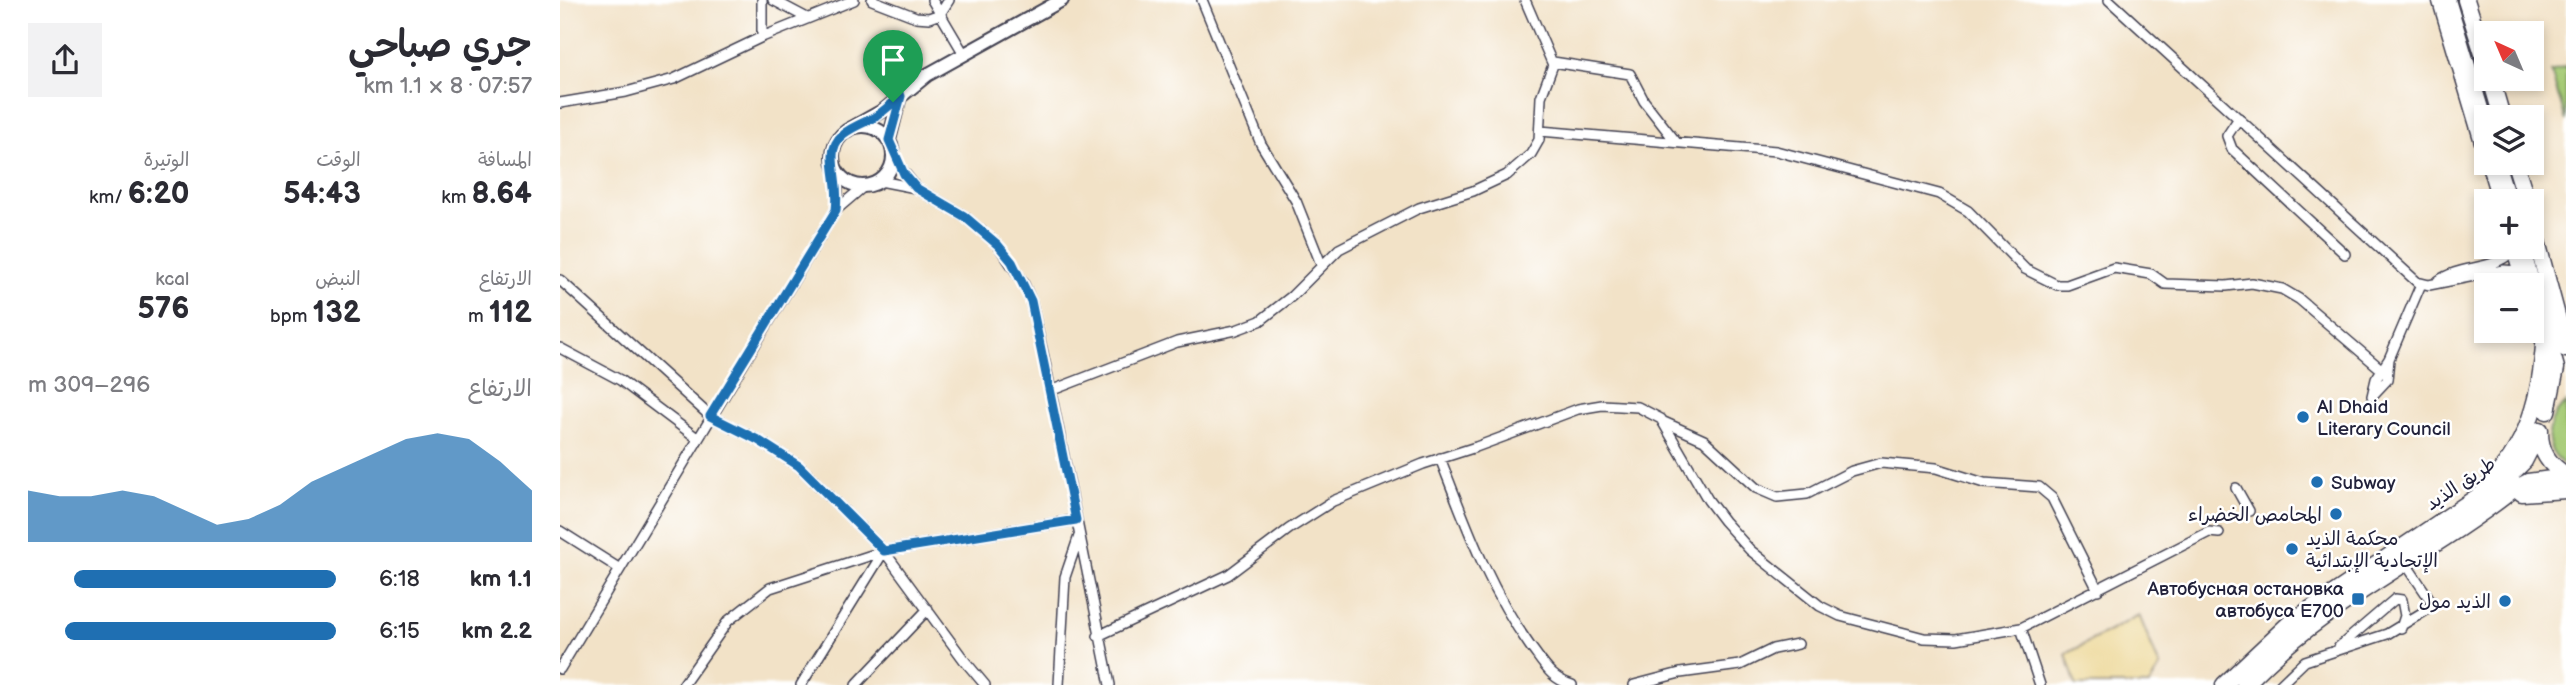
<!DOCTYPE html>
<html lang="ar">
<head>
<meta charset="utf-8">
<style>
	:root { --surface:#fff; --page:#f2f2f3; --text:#2b2b33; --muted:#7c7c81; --accent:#1f6fb2 }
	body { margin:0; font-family:"Balsamiq Sans","Playpen Sans Arabic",sans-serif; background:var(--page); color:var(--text); direction:rtl; height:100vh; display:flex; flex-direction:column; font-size:26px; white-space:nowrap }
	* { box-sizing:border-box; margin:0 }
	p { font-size:23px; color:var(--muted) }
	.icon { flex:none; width:38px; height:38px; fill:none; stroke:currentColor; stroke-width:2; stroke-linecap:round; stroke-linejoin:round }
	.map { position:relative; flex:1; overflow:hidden; direction:ltr }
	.drawer { display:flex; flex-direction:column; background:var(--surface); width:560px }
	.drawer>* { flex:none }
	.needle { width:46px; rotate:316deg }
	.fabs { position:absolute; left:1914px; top:21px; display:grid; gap:14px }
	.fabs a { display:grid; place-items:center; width:70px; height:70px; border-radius:0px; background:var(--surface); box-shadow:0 4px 10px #0003; font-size:35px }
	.pin { position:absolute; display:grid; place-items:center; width:60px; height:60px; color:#fff; margin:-72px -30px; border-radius:50% 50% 50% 0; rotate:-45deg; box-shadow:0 0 7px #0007 }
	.pin .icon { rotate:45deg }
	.round { display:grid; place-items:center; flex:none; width:74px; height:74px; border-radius:0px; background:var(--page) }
	.headline { display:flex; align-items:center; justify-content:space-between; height:119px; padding:0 28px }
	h1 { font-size:38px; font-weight:600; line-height:52px }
	.stats { display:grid; grid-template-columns:repeat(3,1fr); gap:10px; height:119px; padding:7px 28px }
	.stats div { display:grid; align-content:center }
	.stats b { font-size:30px; font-weight:600 }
	.stats small { font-size:19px; font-weight:400 }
	.stats p { font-size:19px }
	.chart { height:196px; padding:14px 28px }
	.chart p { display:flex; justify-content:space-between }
	.chart svg { width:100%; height:126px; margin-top:7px; fill:var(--accent); opacity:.7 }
	ul { padding:0 28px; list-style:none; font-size:23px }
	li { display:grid; grid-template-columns:112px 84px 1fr; align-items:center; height:52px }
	li i { height:18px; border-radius:9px; background:var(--accent) }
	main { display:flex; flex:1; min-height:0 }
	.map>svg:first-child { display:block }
</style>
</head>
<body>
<main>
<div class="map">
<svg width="2006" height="685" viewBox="0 0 2006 685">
	<rect width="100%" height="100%" fill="#fff"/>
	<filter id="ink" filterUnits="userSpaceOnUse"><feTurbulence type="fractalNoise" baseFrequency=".0143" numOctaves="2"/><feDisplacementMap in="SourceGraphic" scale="14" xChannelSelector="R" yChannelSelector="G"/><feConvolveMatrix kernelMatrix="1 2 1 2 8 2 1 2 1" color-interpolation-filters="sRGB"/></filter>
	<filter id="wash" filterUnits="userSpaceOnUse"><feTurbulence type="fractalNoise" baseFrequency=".00686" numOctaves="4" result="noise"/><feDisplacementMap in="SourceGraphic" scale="28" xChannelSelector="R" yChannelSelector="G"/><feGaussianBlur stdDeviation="1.57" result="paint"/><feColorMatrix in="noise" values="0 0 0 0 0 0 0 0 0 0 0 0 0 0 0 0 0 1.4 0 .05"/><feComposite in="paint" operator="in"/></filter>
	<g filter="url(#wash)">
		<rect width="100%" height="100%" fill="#f2e2c7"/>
		<path fill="#a6cb76" stroke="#647658" stroke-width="2" d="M2006,67V121L1991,72Z
			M2006,403V466C1981,450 1985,420 2006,403Z"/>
		<path fill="#eeda9e" stroke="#887e6c" stroke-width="2" d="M1579,615L1600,667L1589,685H1516L1506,654Z"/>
	</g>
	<g filter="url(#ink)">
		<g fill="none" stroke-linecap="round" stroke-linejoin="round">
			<defs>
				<path id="street" d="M213,0L247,18
					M312,0L356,17L369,18L380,14L389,0
					M372,0L404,54
					M642,0L701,144L736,201L761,264
					M1549,0L1857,282L1869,285L1944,270L1958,271
					M1877,0L1937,201
					M202,37V0
					M993,62L1070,74L1084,101L1116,142
					M0,103L66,92L114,79L202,37L294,0
					M1679,118L1667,136L1672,149L1785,254
					M980,131L1216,151L1379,194L1408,211L1465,269L1497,285H1507L1554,268L1591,274L1605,284L1666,286L1692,283L1722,289L1739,299L1821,369
					M333,150L339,166L355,186
					M275,168L278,184L277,208
					M320,181L356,188L404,216L438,245L463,282L471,301L484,358L550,685
					M1951,248L1962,285
					M0,280L150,416L198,440L239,466L324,551L404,660L425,685
					M1878,281C1900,265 1932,271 1952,252
					M0,348L60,380L137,438
					M490,391L617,342L676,330L700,321L732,296L779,249L859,208L913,191L947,175L971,154L979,140L981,97L993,65L965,0
					M1812,396L1816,379L1829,359L1861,284
					M1812,396L1827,380L1829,359
					M1104,422L1144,440L1196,488L1217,497L1247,494L1292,471L1321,463L1376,468L1424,483L1479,487L1492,498L1538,590
					M880,458C907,527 927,585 970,646C984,664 990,678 1012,685
					M1676,488L1689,511
					M0,531L60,569
					M1461,628L1480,685
					M538,636L668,575L729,529L773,501L863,464L916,447L1018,409L1042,405L1078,407L1101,419L1148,500L1164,521L1190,550L1260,606L1280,616L1364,638L1396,639L1461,628L1649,532L1659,533
					M1779,647L1835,599L1842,600L1845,616L1841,628
					M0,669L276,210L303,187
					M123,685L168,621L210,588L324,551L516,520
					M241,685L324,551
					M296,685L368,609
					M499,685L505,577L519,536
					M1074,685L1120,673L1180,665L1213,649L1238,644
					M1720,685L1745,661L1827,634L1870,608L1871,601L1844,561"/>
				<path id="secondary" d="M273 156a30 30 0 1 1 60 0a30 30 0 1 1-60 0Z
					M290,129L324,110L367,75L502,0
					M329,140L339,100"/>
				<path id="highway" d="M1887,0L1927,132
					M1906,0L1927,66
					M1931,79L1942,117
					M1936,163L1948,201
					M1955,163L1967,201
					M1972,223L2006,349
					M1961,247L1996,368L1987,411
					M1980,432C1980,452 1989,465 2006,475
					M1932,480C1973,440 1983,382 1985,327L1972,320
					M1962,493L2006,490
					M1664,685L1730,623L1950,475L1964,461L1980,430
					M1685,685C1761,603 1864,559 1951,491L1968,482L2006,477"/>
			</defs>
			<use href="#street" stroke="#413f50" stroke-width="12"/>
			<use href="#secondary" stroke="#413f50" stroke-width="16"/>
			<use href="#highway" stroke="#413f50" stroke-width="19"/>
			<use href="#street" stroke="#fff" stroke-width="9"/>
			<use href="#secondary" stroke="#fff" stroke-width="12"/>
			<use href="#highway" stroke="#fff" stroke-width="16"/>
		</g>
	</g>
	<g fill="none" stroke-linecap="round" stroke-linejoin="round" filter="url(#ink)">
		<defs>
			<path id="route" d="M341,96L329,140L344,174L356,188L404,216L438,245L452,262L471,301L516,520L324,551L239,466L198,440L150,416L276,210C279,188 273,175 273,156C273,132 298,126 315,117C324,111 332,103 341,96Z"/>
		</defs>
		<use href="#route" stroke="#fff" stroke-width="14"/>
		<use href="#route" stroke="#1f6fb2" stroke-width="9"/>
	</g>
	<g fill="#1f6fb2" stroke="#fff" stroke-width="2.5">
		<circle cx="1743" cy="417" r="7"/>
		<circle cx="1757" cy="482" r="7"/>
		<circle cx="1776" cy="514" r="7"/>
		<circle cx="1732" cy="549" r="7"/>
		<rect x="1791" y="592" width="14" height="14" rx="3.5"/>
		<circle cx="1945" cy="601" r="7"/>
	</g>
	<g text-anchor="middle" stroke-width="5" stroke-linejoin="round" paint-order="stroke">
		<g font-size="19" fill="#22223b" stroke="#fff" text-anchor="start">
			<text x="1757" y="413">Al Dhaid<tspan x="1757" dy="22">Literary Council</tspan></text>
			<text x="1771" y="489">Subway</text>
			<text x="1762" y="521" text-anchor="end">المحامص الخضراء</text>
			<text x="1746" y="545">محكمة الذيد<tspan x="1746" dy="22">الإتحادية الإبتدائية</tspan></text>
			<text x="1784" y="595" text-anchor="end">Автобусная остановка<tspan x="1784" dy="22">автобуса Е700</tspan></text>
			<text x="1931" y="608" text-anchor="end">الذيد مول</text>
		</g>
		<g font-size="19" fill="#22223b" stroke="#fff">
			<text transform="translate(1900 483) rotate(-34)" y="7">طريق الذيد</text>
		</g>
	</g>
</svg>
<div class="fabs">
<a><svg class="needle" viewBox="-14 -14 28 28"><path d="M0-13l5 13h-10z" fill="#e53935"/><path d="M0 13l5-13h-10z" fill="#7c7c81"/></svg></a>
<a><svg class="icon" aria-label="layers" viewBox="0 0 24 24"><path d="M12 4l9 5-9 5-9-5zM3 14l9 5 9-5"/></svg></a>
<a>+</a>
<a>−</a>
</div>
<div class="pin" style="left:333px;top:102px;background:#1e9e55"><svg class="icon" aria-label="arrive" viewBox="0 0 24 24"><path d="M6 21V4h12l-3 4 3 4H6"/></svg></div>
</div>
<section class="drawer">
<div class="headline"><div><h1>جري صباحي</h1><p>07:57 · 8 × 1.1 km</p></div><a class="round"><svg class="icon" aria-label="share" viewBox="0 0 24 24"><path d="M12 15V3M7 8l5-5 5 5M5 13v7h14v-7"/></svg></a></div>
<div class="stats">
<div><p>المسافة</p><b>8.64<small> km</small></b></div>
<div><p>الوقت</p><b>54:43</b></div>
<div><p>الوتيرة</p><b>6:20<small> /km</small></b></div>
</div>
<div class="stats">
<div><p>الارتفاع</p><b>112<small> m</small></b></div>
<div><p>النبض</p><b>132<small> bpm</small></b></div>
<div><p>kcal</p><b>576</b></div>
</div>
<div class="chart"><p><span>الارتفاع</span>296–309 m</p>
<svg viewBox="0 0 160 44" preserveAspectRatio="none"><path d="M0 44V26L10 28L20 28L30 26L40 28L50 33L60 38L70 36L80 31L90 23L100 18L110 13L120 8L130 6L140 8L150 16L160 26V44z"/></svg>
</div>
<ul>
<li><b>1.1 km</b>6:18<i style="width:85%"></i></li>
<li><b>2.2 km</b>6:15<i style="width:88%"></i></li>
</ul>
</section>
</main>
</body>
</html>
